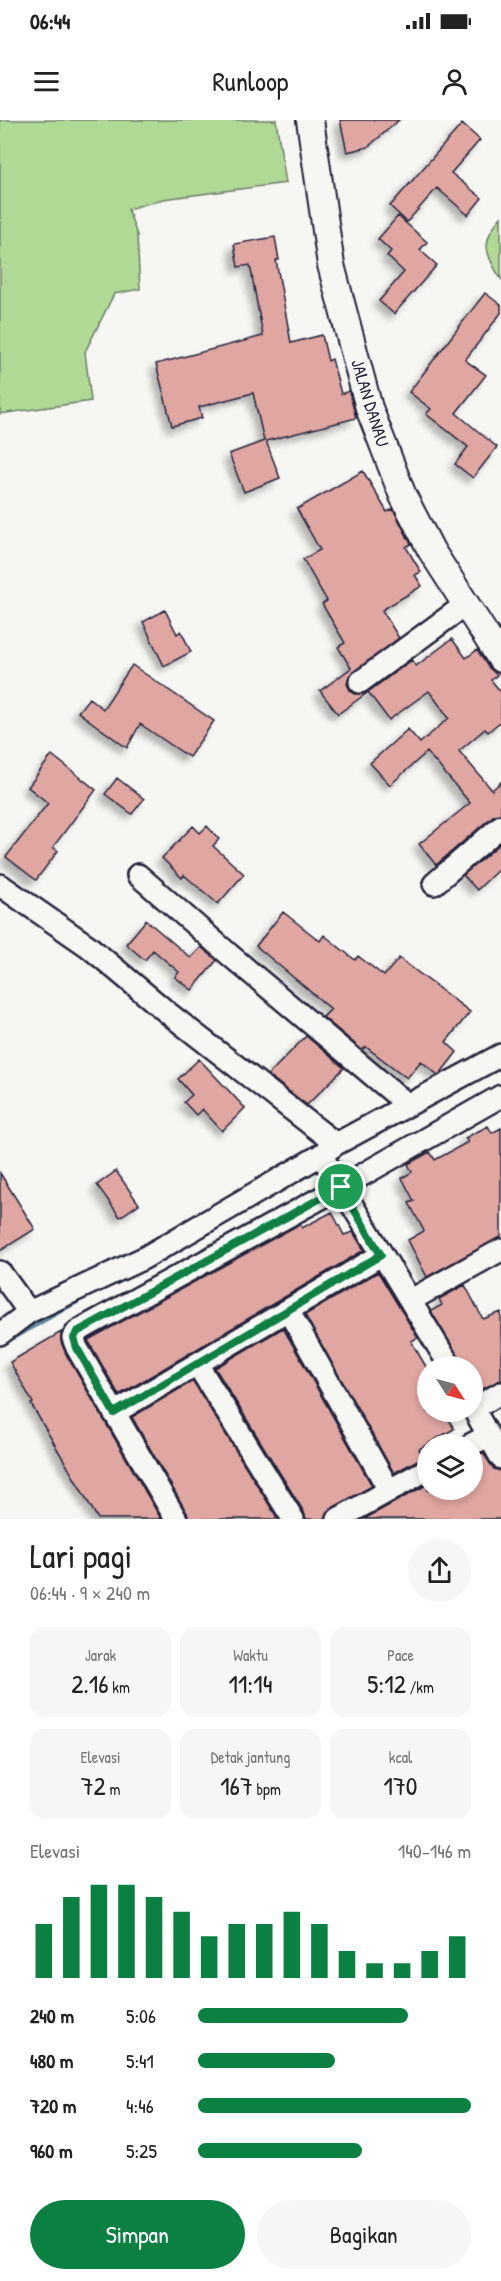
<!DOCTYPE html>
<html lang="id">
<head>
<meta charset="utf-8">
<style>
	:root { --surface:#fff; --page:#f6f6f6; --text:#222; --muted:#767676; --accent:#0b8043 }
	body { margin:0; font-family:"Patrick Hand",sans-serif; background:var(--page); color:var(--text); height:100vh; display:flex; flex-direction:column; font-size:22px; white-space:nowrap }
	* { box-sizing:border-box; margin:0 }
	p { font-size:20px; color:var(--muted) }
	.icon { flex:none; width:33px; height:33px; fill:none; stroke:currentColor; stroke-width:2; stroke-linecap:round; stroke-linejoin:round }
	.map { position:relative; height:1399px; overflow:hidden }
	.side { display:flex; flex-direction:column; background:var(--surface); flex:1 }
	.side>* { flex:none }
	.needle { width:39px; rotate:126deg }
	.buttons { position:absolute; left:417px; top:1236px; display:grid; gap:12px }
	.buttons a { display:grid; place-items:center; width:66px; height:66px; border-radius:50%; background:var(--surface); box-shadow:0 3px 9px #0003; font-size:30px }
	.pin { position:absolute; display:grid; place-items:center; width:51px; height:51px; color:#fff; margin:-26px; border:3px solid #fff; border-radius:50%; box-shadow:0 2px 6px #0007 }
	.round { display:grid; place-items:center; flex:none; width:63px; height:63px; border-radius:32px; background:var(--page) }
	.head { display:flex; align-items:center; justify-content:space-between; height:102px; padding:0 30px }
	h1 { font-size:33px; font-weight:600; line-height:45px }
	.stats { display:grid; grid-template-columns:repeat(3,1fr); gap:9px; height:102px; padding:6px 30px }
	.stats div { display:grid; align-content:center; border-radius:15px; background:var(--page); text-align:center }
	.stats b { font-size:26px; font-weight:600 }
	.stats small { font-size:16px; font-weight:400 }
	.stats p { font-size:16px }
	.chart { height:168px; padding:12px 30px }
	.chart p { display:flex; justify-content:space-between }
	.chart svg { width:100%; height:108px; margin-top:6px; stroke:var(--accent); stroke-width:6 }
	.cta { display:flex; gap:12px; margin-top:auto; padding:12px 30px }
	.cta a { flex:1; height:69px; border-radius:36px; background:var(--accent); color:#fff; font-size:24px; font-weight:600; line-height:69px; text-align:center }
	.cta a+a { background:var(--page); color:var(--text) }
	ul { padding:0 30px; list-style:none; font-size:20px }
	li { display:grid; grid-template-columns:96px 72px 1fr; align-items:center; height:45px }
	li i { height:15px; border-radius:8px; background:var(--accent) }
	.status { display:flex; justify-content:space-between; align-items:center; height:42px; padding:0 30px; background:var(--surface); direction:ltr }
	.status svg { height:16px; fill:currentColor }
	header { display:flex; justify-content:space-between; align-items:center; height:78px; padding:0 30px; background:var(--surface); font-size:27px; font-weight:600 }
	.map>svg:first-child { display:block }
</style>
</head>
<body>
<div class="status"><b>06:44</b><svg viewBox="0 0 49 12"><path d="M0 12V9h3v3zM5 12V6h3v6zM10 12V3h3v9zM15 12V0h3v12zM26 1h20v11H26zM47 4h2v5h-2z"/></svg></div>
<header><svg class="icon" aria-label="menu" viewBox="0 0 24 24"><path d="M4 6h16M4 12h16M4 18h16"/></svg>Runloop<svg class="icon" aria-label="person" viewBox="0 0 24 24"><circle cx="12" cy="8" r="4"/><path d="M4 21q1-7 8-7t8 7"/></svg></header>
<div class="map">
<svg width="501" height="1399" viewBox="0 0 501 1399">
	<defs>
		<filter id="shadow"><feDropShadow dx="-5.5" dy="5.5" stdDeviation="3" flood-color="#0004"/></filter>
	</defs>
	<rect width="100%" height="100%" fill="#f6f6f2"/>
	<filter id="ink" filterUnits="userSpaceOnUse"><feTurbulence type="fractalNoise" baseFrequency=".0167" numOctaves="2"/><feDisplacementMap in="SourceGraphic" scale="12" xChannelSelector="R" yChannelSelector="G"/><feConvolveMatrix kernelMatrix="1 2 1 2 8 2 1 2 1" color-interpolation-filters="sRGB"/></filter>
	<g filter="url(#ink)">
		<path fill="#b0d996" stroke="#697e68" stroke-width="1.5" d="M0,0H276L286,63L163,79L128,89L137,115L140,169L114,174L85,232L91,281L0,294Z
			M501,97V159C485,134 480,121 501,97Z"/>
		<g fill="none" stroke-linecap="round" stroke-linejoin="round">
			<path stroke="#5d89a0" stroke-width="7" d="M10,1218L76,1181"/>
		</g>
		<path fill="#e0a6a2" stroke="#22223b" stroke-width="1.5" filter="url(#shadow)" d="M340,0H399L368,27L347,32Z
			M462,4L480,20L451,53L482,78L468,95L437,68L407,102L390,86Z
			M398,96L427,122L420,130L437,145L394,194L379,181L404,152L387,136L391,131L378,119Z
			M275,117L279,140H276L291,223L322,215L328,241L332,239L341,274L349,271L356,298L266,321L280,358L244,372L229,334L264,321L253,273L199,287L202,298L172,306L156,244L263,216L250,145L238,147L234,124Z
			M485,173L501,185V193L465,240L486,255L456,293L497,327L473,358L455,344L468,327L426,294L431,289L409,272Z
			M363,351L387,392L393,389L411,424L406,427L421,452L415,455L422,466L382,490L399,518L349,556L347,564L350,570L355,574L367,573L338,594L320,571L351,548L338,527L345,523L322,484L327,481L303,439L320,430L297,389Z
			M165,490L177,514L181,511L191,532L164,546L143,502Z
			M452,519L466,538L477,530L488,547L497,555L491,560L501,572V601L488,612L485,609L459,631L492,670L501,662V694L493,696L436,745L419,724L470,683L427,632L390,665L370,643L408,609L420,623L449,598L429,571L389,600L368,572L412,540L416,546Z
			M132,545L214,601L189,637L140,604L127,628L78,592L89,578L103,589Z
			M52,635L96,670L53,727L58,731L36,760L6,737L48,683L28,667Z
			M117,658L144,679L132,694L105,674Z
			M193,706L200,713L207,706L219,719L213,726L244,754L218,784L184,755L182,758L162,738Z
			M501,723V747L477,770L463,755Z
			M283,792L320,821L324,815L355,840L358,836L384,856L399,838L470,892L446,922L457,932L440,954L438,955L421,941L407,958L366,927L362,930L323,897L331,889L256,826Z
			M146,800L191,838L201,827L217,840L192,870L175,857L179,852L153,830L145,840L126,824Z
			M306,916L344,948L307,985L268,955Z
			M199,939L245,988L222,1011L202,989L196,995L184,982L192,975L178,959Z
			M488,1006L492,1013L501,1008V1117L427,1157L408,1120L424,1111L409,1083L414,1081L402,1058L412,1052L408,1044L430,1032L435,1040L468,1022L465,1018Z
			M116,1051L139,1084L120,1097L97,1065Z
			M0,1053L35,1109L0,1131Z
			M332,1092L344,1115L353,1112L364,1130L119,1275L88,1220L300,1104L302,1108Z
			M378,1152L418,1218L411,1221L428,1250V1292H445L454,1309L419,1329L423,1337L394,1353L305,1195Z
			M465,1165L483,1199L501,1192V1260L480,1270L472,1257V1246H464L431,1191L442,1185L439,1179Z
			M283,1208L372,1366L332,1388L327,1393L325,1399H306L304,1392L215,1248Z
			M61,1212V1222L66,1234L161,1399H98L31,1284L33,1283L10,1242Z
			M193,1261L278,1399H189L187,1393L132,1297Z
			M483,1333L494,1349L501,1351V1399H364L428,1364V1370H472V1337Z"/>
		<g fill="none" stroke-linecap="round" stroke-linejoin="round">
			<defs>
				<path id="minor" d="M360,562L465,485
					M138,755L232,837L408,985
					M434,764L501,706
					M0,765L88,826L168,893L336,1024
					M321,1035L341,1067L501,976
					M0,1152L29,1192
					M411,1180L501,1130
					M288,1190L381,1135
					M0,1214L29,1192L144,1138L321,1035L336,1024L501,935
					M197,1244L293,1399
					M472,1286L501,1338
					M474,1288L501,1273
					M114,1293L288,1190L389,1370
					M472,1324L488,1316
					M176,1399L77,1228L73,1218L77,1212L87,1206L341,1067L450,1246
					M338,1399L428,1349"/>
				<path id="tertiary" d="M310,0L331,145L369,288L403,376L431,430L501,539"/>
			</defs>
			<use href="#minor" stroke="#22223b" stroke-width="26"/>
			<use href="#tertiary" stroke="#22223b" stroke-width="30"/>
			<use href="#minor" stroke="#f6f6f2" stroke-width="21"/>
			<use href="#tertiary" stroke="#f6f6f2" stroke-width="26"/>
		</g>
	</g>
	<g fill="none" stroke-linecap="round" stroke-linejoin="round" filter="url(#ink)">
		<defs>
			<path id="route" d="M341,1067L381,1135L114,1293L77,1228L74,1218L77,1212Z"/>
		</defs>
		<use href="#route" stroke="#fff" stroke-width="12"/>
		<use href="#route" stroke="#0b8043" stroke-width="8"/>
	</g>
	<g text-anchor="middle" stroke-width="5" stroke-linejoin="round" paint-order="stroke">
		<g font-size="18" fill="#22223b" stroke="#f6f6f2">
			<text transform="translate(370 283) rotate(73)" y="6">JALAN DANAU</text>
		</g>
	</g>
</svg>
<div class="buttons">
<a><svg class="needle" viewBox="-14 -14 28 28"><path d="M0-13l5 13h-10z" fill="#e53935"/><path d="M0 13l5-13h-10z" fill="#767676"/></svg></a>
<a><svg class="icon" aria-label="layers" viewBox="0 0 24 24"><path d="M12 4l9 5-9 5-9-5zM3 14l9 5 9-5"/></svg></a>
</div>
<div class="pin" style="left:341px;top:1067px;background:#1e9e55"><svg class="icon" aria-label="arrive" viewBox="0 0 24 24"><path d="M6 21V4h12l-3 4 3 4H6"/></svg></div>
</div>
<section class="side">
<div class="head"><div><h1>Lari pagi</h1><p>06:44 · 9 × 240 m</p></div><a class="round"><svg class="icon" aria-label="share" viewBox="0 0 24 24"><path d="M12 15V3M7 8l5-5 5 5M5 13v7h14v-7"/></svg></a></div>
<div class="stats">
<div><p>Jarak</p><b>2.16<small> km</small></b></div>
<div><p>Waktu</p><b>11:14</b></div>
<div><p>Pace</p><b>5:12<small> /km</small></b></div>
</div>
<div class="stats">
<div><p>Elevasi</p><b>72<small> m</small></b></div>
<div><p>Detak jantung</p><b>167<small> bpm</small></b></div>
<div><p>kcal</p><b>170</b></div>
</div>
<div class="chart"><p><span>Elevasi</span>140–146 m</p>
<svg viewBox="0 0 160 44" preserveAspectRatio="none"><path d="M5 44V22M15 44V11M25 44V6M35 44V6M45 44V11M55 44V17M65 44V27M75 44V22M85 44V22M95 44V17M105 44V22M115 44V33M125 44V38M135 44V38M145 44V33M155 44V27"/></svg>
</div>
<ul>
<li><b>240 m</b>5:06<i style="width:77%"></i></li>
<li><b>480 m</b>5:41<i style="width:50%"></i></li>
<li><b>720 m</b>4:46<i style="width:100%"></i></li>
<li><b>960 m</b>5:25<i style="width:60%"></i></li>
</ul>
<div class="cta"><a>Simpan</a><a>Bagikan</a></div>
</section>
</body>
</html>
